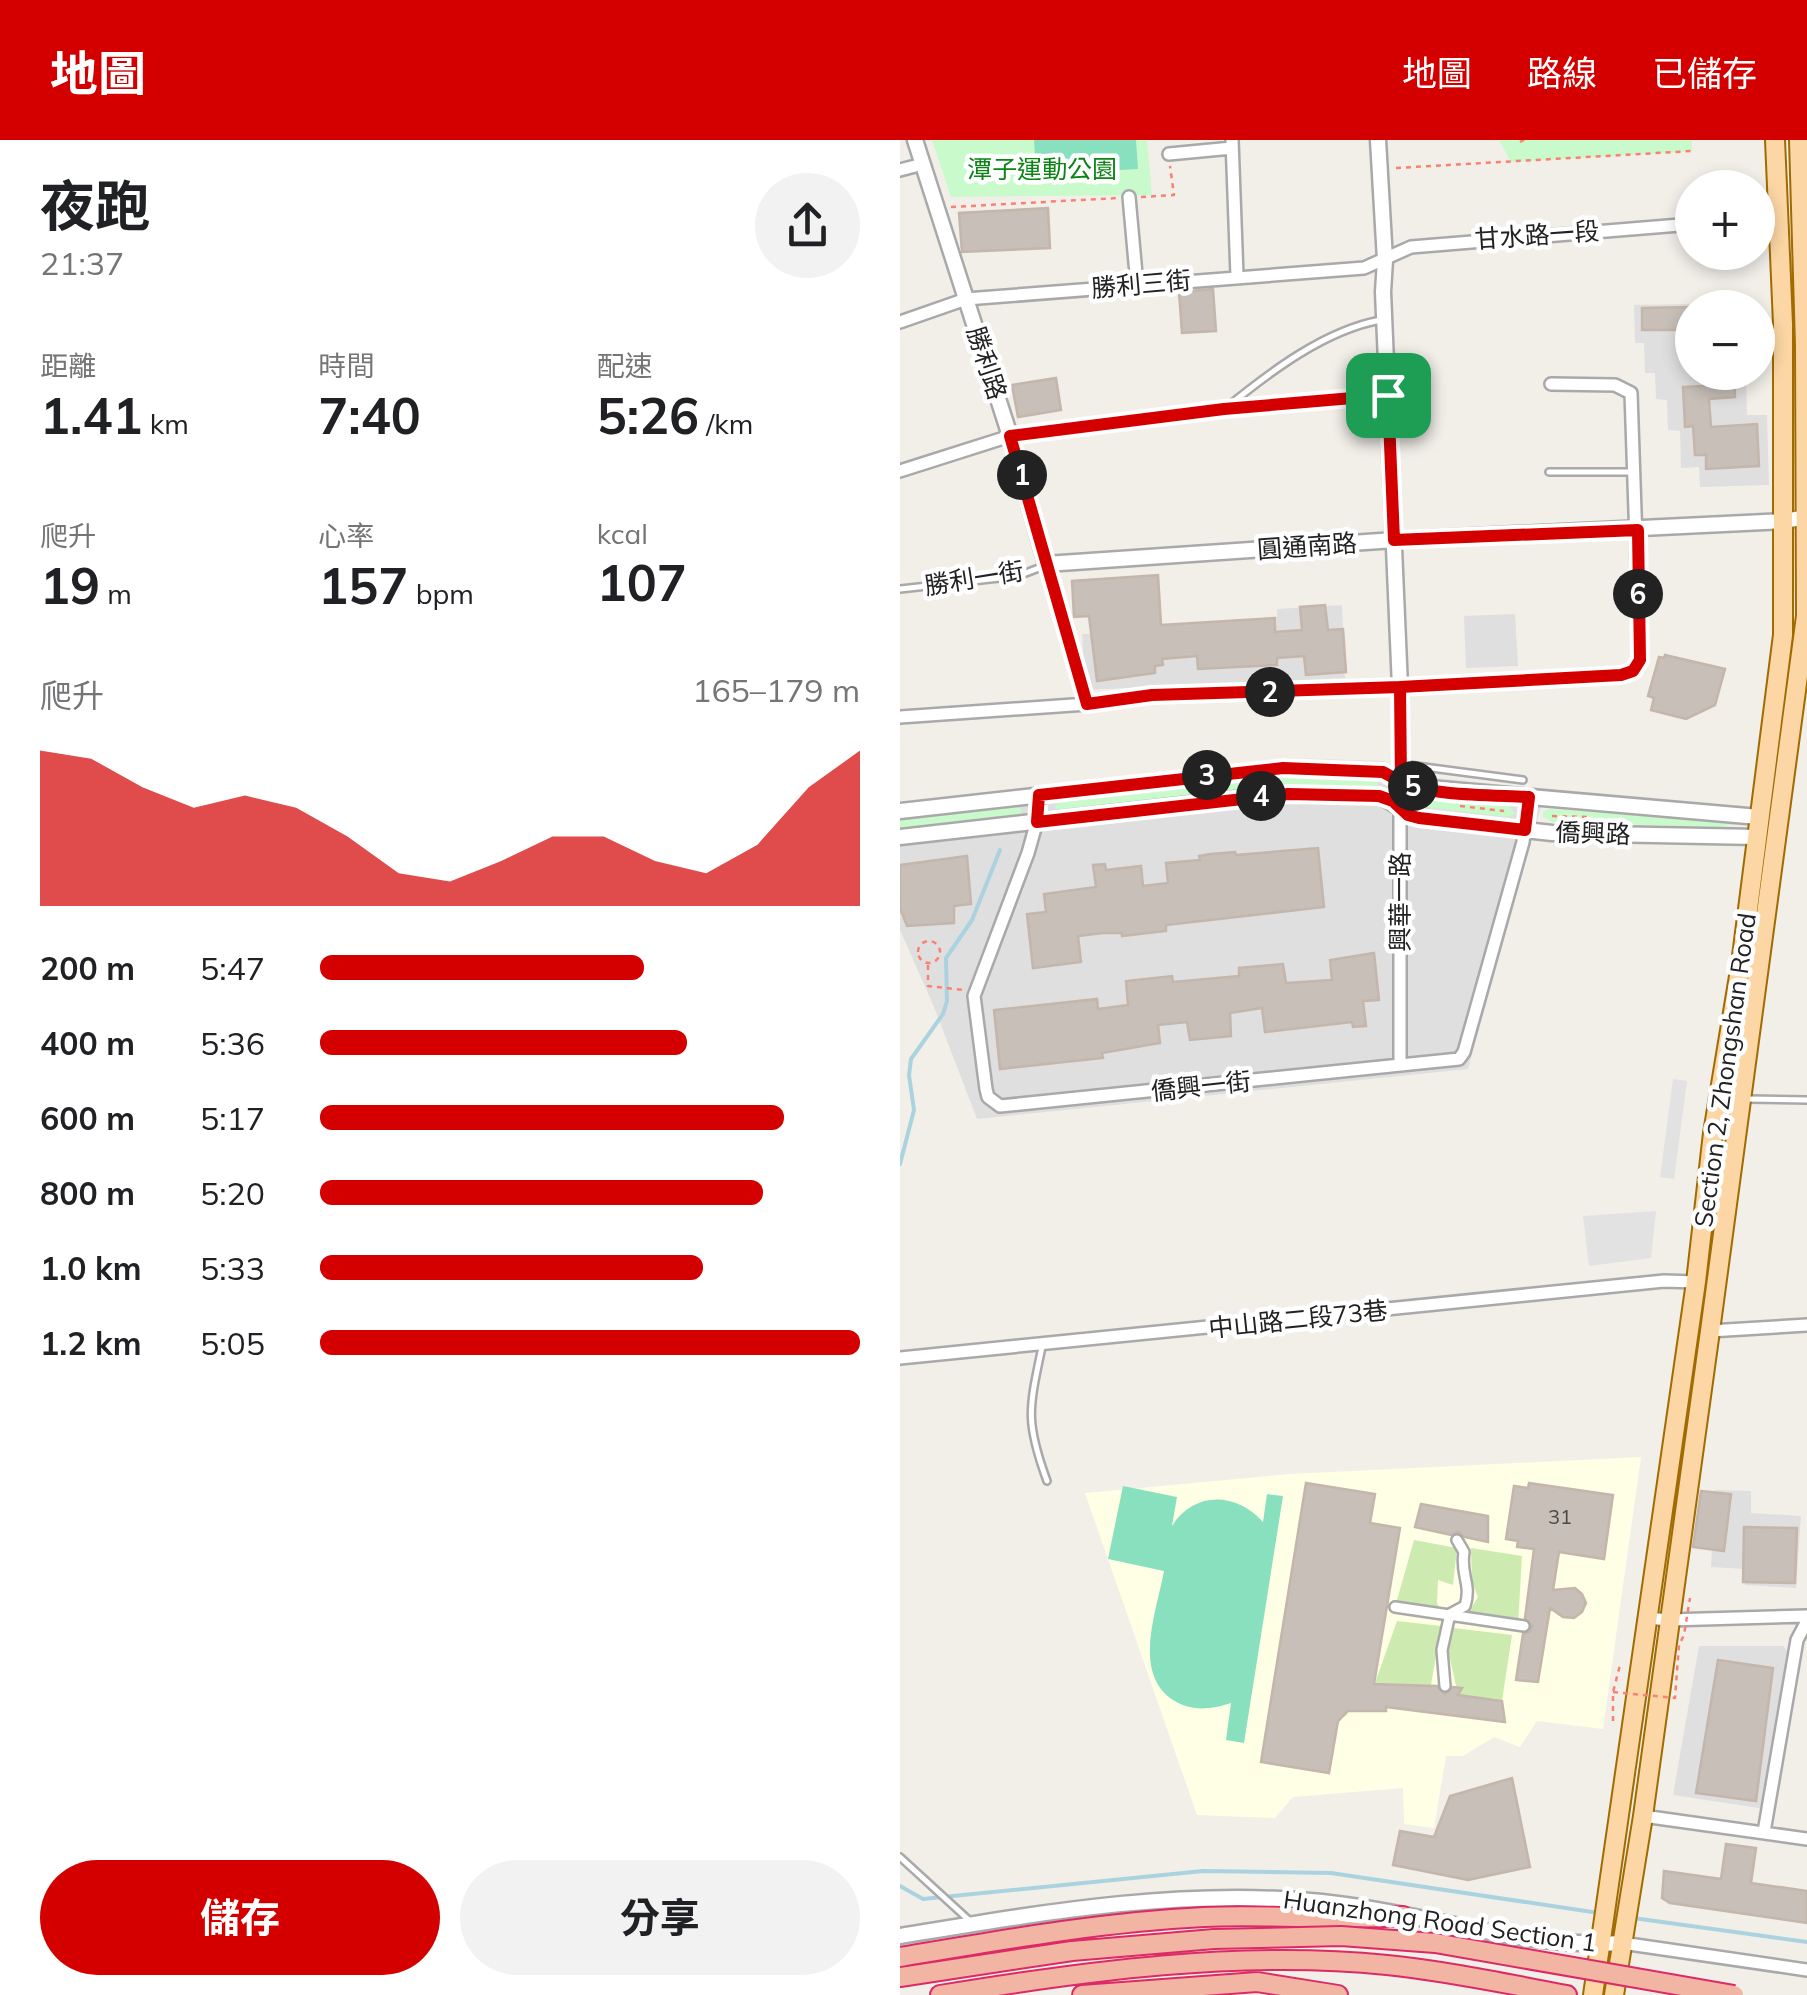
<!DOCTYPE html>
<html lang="zh-TW">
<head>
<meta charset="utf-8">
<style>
	:root { --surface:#fff; --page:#f2f2f2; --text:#202124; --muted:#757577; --accent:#d40000 }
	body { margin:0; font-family:Mulish,"Noto Sans TC",sans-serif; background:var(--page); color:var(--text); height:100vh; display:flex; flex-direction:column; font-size:38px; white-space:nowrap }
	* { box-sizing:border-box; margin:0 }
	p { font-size:32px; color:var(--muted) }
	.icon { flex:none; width:55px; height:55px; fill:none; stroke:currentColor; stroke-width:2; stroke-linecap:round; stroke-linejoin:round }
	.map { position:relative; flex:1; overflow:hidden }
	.drawer { display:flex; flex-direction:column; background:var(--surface); width:900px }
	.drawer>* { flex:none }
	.fabs { position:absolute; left:775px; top:30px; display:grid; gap:20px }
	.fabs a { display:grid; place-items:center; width:100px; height:100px; border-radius:50%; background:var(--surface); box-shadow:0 5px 15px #0003; font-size:50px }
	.pin { position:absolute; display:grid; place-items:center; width:85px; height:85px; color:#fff; margin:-42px; border-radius:20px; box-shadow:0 5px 15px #0006 }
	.km { position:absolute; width:50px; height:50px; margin:-25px; border-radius:50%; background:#222; color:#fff; font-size:28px; line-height:50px; text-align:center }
	.round { display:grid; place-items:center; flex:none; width:105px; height:105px; border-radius:52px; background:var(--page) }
	.head { display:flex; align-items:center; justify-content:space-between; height:170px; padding:0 40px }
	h1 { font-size:55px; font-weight:700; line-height:75px }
	.metrics { display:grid; grid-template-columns:repeat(3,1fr); gap:15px; height:170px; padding:10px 40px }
	.metrics div { display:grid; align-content:center }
	.metrics b { font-size:50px; font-weight:700 }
	.metrics small { font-size:28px; font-weight:400 }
	.metrics p { font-size:28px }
	.chart { height:280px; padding:20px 40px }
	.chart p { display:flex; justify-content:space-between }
	.chart svg { width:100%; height:180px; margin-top:10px; fill:var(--accent); opacity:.7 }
	.primary-button { display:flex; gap:20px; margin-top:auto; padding:20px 40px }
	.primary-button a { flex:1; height:115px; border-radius:60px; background:var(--accent); color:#fff; font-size:40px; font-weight:700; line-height:115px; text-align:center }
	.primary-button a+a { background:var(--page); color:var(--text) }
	ul { padding:0 40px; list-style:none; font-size:32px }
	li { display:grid; grid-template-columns:160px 120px 1fr; align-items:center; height:75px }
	li i { height:25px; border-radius:12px; background:var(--accent) }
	header { display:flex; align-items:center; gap:60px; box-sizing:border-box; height:140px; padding:0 50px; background:var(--accent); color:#fff }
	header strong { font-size:48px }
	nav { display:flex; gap:55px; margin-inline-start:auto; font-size:35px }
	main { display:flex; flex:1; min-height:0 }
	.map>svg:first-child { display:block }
</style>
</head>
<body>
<header>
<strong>地圖</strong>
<nav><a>地圖</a><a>路線</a><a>已儲存</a></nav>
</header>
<main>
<section class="drawer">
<div class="head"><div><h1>夜跑</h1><p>21:37</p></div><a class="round"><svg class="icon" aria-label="share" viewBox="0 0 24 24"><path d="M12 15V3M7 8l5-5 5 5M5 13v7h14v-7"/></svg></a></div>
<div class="metrics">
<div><p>距離</p><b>1.41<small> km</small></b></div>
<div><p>時間</p><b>7:40</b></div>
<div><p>配速</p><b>5:26<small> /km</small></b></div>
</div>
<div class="metrics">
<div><p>爬升</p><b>19<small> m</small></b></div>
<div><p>心率</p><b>157<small> bpm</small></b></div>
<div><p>kcal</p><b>107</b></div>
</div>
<div class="chart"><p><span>爬升</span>165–179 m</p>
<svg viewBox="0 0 160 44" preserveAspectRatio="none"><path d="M0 44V6L10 8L20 15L30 20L40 17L50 20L60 27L70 36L80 38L90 33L100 27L110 27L120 33L130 36L140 29L150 15L160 6V44z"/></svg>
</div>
<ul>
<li><b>200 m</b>5:47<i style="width:60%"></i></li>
<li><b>400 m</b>5:36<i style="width:68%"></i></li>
<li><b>600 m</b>5:17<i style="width:86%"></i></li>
<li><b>800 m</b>5:20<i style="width:82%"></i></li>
<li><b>1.0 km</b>5:33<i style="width:71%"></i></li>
<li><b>1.2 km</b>5:05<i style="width:100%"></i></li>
</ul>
<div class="primary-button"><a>儲存</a><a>分享</a></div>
</section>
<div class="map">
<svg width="907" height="1855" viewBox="0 0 907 1855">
	<rect width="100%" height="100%" fill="#f2efe9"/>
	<path fill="#e0dfdf" d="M831,163V167L792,168V232L846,233L847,275H867L869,345L800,347L799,327L781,328L780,291L768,290L767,260L756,259L755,233H745L744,203H735L734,165Z
		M442,465L445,538L185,550L182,494L377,485V469Z
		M615,474L618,526L566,528L564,476Z
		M386,618L484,621L516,636L646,649L568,929L77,979L34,867L0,790V663Z
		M815,1350L851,1351V1373L901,1376L896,1448L845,1445V1429L811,1427Z
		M799,1506H883L892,1517L865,1669L773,1655Z"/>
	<path fill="#ffffe5" d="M741,1317L703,1589L637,1581L620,1607L594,1597L563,1616H546L534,1688L504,1684L503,1648L393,1657L375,1678L297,1675L185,1353L390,1334Z"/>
	<path fill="#cdebb0" d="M514,1400L557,1408L553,1445L538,1440L537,1463L540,1469L495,1467Z
		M571,1408L622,1416L618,1485L575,1479L568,1473L578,1457L572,1442Z
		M497,1481L541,1486L531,1545L475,1543Z
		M554,1488L612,1495L602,1561L558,1555L546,1501Z"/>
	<path fill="#c8facc" d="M32,0H247L252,55L51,57Z
		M599,0H792V11L611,22Z
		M383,637L477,641L478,645L472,648L383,645L157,670L155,667L159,662Z
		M525,656L609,666L615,674L608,677L524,667L516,659Z
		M119,667L123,675L115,676L0,690V680Z
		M648,669L831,680L837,684L818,687L652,682L643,677V672Z"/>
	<path fill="#88e0be" d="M134,0H236L238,29L136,35Z
		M223,1346L277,1357L272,1386C294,1351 336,1352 363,1382L367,1354L383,1356L344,1603L326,1600L331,1563C310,1570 289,1572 270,1558C233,1529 257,1470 264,1431L208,1419Z"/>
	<path fill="#e2e2e2" d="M773,939L787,941L774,1039L760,1037Z
		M756,1071L751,1118L689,1126L683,1076Z"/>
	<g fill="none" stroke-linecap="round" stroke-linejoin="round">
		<path stroke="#aad3df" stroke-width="4" d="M0,1024L14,970L9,935L11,919L43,874L47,861L46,818L72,780L100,710
			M0,1746L23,1759L303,1731L431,1733L699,1773
			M733,1778L907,1802"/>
	</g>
	<path fill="#c7bfb8" stroke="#c4b6ab" stroke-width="2.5" d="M148,68L150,108L62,112L59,73Z
		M313,149L316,191L282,193L279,152Z
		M792,167V190H742V168Z
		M803,232H834L835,257L809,259L811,287L857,284L859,326L806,329V315H795L793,286L785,287L783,247L804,246Z
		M156,238L161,270L118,277L112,245Z
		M258,435L261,485L375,478V492L402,490L400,467L425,465L428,490L443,489L446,532L406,535L404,516L377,518V525L298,529L297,516L262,519L263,525L255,526V533L197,541L189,476L174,477L172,441Z
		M765,515L825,529L815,565L786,579L751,570L754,558L748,556L759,517L764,518Z
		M418,708L424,767L266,785V791L222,796V793H203L178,796L181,822L133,828L127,774L146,772L144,754L196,747L193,725L205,724L206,730L241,726L243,746L268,743L266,723L300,720L299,716L310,714L335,712L336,715Z
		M67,716L71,764L54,766V783L7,786L0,768V725Z
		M474,813L479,860L463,861L466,886L453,887L452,882L365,892L362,868L330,873L331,896L290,900L287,882L258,885L260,903L202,913L203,918L100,929L94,870L197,859L198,869L228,865L226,841L272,836L273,842L339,836V828L383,824L386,843L432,840L430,820Z
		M406,1343L475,1354L470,1383L500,1388L474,1544L537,1546L545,1554L553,1547L562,1548L558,1555L602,1561L605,1582L486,1567V1571H448L438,1581L429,1633L361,1622Z
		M629,1343L713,1355L704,1419L659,1412L653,1450L675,1448L682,1454L686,1463L682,1472L674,1478L663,1477L650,1468L638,1542L616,1540L623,1494L630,1492L632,1486L625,1478L634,1409L617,1407L618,1401L606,1399L614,1346L628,1348Z
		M801,1351L831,1354L824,1411L793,1407Z
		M521,1364L588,1376V1402L565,1397L558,1392L551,1395L515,1387Z
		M844,1387L897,1388L895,1443L843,1442Z
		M818,1520L873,1528L856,1661L796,1653Z
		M612,1638L630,1727L568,1740L493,1725L500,1691L534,1697L550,1656Z
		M826,1704L856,1708L851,1743L907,1751V1783L770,1763L762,1758L764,1731L821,1739Z"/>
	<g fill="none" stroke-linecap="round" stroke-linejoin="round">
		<defs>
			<path id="service" d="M327,267C370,232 425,190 481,180
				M649,332H731
				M0,449L118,436L144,426
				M501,624L623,640
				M848,959L907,960
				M142,1207C129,1269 125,1281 147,1341
				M0,1717L71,1782"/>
			<path id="pedestrian" d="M495,1467L624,1486
				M545,1546L542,1510L550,1474L565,1466C572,1443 560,1436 564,1412L557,1400"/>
			<path id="minor" d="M332,0L337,136
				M269,14L332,8
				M0,30L23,24
				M229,57L237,145
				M858,79L877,78
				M0,182L66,159L464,128L511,107L792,84
				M0,331L110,296L324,269L488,255
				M146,424L187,564
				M500,547V925
				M0,577L187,564L252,555L500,547L721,535L733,531L740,520L731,253L715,245L651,244
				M139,655L137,681L128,713L74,856L86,949L88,957L100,966L559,919L564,912L623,702L629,657
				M810,1191L907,1185
				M0,1218L764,1141L796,1142
				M747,1478L769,1480L907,1476
				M743,1676L907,1699
				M864,1692L897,1500L907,1481
				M722,1803L907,1830"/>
			<path id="tertiary" d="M15,0L110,296L146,424L495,400L884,381L907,377
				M478,0L485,120L483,152L500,547
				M0,671L383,628L483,632L508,646L528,648L859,677
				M0,697L379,654L479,656C495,662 504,674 519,678L652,693L857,697
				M0,1796C140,1773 280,1748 422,1762C522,1772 621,1809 722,1803"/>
			<path id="primary" d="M693,1855L796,1142L813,993L841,824L883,495V184L875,0
				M714,1855L743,1676L810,1191L906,476L905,205L899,0"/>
			<path id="trunk" d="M0,1817C101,1800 202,1782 304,1777C371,1774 437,1781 503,1776
				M0,1837L172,1811L314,1799
				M40,1855C186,1831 339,1810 487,1825C547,1831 607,1844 667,1855
				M182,1855L357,1842L438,1855"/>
		</defs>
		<use href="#service" stroke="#a9a9a9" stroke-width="10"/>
		<use href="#pedestrian" stroke="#a9a9a9" stroke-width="14"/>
		<use href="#minor" stroke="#a9a9a9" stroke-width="16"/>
		<use href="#tertiary" stroke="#a9a9a9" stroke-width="19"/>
		<use href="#primary" stroke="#a06b00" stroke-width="22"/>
		<use href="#trunk" stroke="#dc2a67" stroke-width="22"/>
		<path stroke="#fa8072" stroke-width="2.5" stroke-dasharray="5 5" stroke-linecap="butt" d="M620,2L624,0
			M496,28L792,11
			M241,57L274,55L270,26
			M51,67L218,58
			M560,666L604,671
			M652,676L691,677
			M18 812a11 11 0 1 1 22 0a11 11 0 1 1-22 0Z
			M28,825V846L64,850
			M713,1581V1552L720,1525"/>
		<use href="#service" stroke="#fff" stroke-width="5"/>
		<use href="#pedestrian" stroke="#fff" stroke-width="9"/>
		<use href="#minor" stroke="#fff" stroke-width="11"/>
		<use href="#tertiary" stroke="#fff" stroke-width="14"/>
		<use href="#primary" stroke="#fcd6a4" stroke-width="18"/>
		<use href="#trunk" stroke="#f2b4a3" stroke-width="18"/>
		<defs>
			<path id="trunk-bridge" d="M314,1799L441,1796L535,1803L834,1855"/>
		</defs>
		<use href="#trunk-bridge" stroke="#dc2a67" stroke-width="22" stroke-linecap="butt"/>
		<path stroke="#fa8072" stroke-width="2.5" stroke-dasharray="5 5" stroke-linecap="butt" d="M713,1552L775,1558L779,1505L784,1495L790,1458"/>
		<use href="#trunk-bridge" stroke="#f2b4a3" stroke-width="18"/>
	</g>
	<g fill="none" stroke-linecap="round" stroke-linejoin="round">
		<defs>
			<path id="route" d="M488,255L324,269L110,296L187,564L252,555L500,547L501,642L483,632L383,628L139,655L137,682L388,654L479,656L493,661L508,675L519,678L625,690L629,657C598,655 527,656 501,642L500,547L721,535L733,531L740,520L738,390L494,400L488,255"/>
		</defs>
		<use href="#route" stroke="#fff" stroke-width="20"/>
		<use href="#route" stroke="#d40000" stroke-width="12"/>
	</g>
	<g text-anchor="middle" stroke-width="9" stroke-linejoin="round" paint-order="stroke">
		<g font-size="20" fill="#4b4948">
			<text x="660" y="1384">31</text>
		</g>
		<g font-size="25" fill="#0c8416" stroke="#fff">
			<text x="142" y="38">潭子運動公園</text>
		</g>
		<g font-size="25" fill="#222" stroke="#fff">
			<text transform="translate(637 95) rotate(-4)" y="9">甘水路一段</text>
			<text transform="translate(241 144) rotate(-5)" y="9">勝利三街</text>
			<text transform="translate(87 223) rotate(72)" y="9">勝利路</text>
			<text transform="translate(407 406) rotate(-4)" y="9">圓通南路</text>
			<text transform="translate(74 438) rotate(-9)" y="9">勝利一街</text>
			<text transform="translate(693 693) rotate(2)" y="9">僑興路</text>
			<text transform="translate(500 762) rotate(-90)" y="9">興華一路</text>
			<text transform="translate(825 930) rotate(-82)" y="9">Section 2, Zhongshan Road</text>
			<text transform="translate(301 946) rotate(-6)" y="9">僑興一街</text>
			<text transform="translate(398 1179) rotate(-6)" y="9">中山路二段73巷</text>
			<text transform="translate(540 1781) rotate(8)" y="9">Huanzhong Road Section 1</text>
		</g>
	</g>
</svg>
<div class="fabs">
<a>+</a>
<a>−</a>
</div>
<div class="pin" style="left:488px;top:255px;background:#1e9e55"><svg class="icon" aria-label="arrive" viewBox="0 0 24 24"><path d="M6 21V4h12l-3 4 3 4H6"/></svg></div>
<b class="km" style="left:122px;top:335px">1</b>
<b class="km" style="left:370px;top:552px">2</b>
<b class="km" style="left:307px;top:635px">3</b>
<b class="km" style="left:361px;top:656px">4</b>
<b class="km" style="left:513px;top:646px">5</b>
<b class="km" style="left:738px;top:454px">6</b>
</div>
</main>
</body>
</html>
